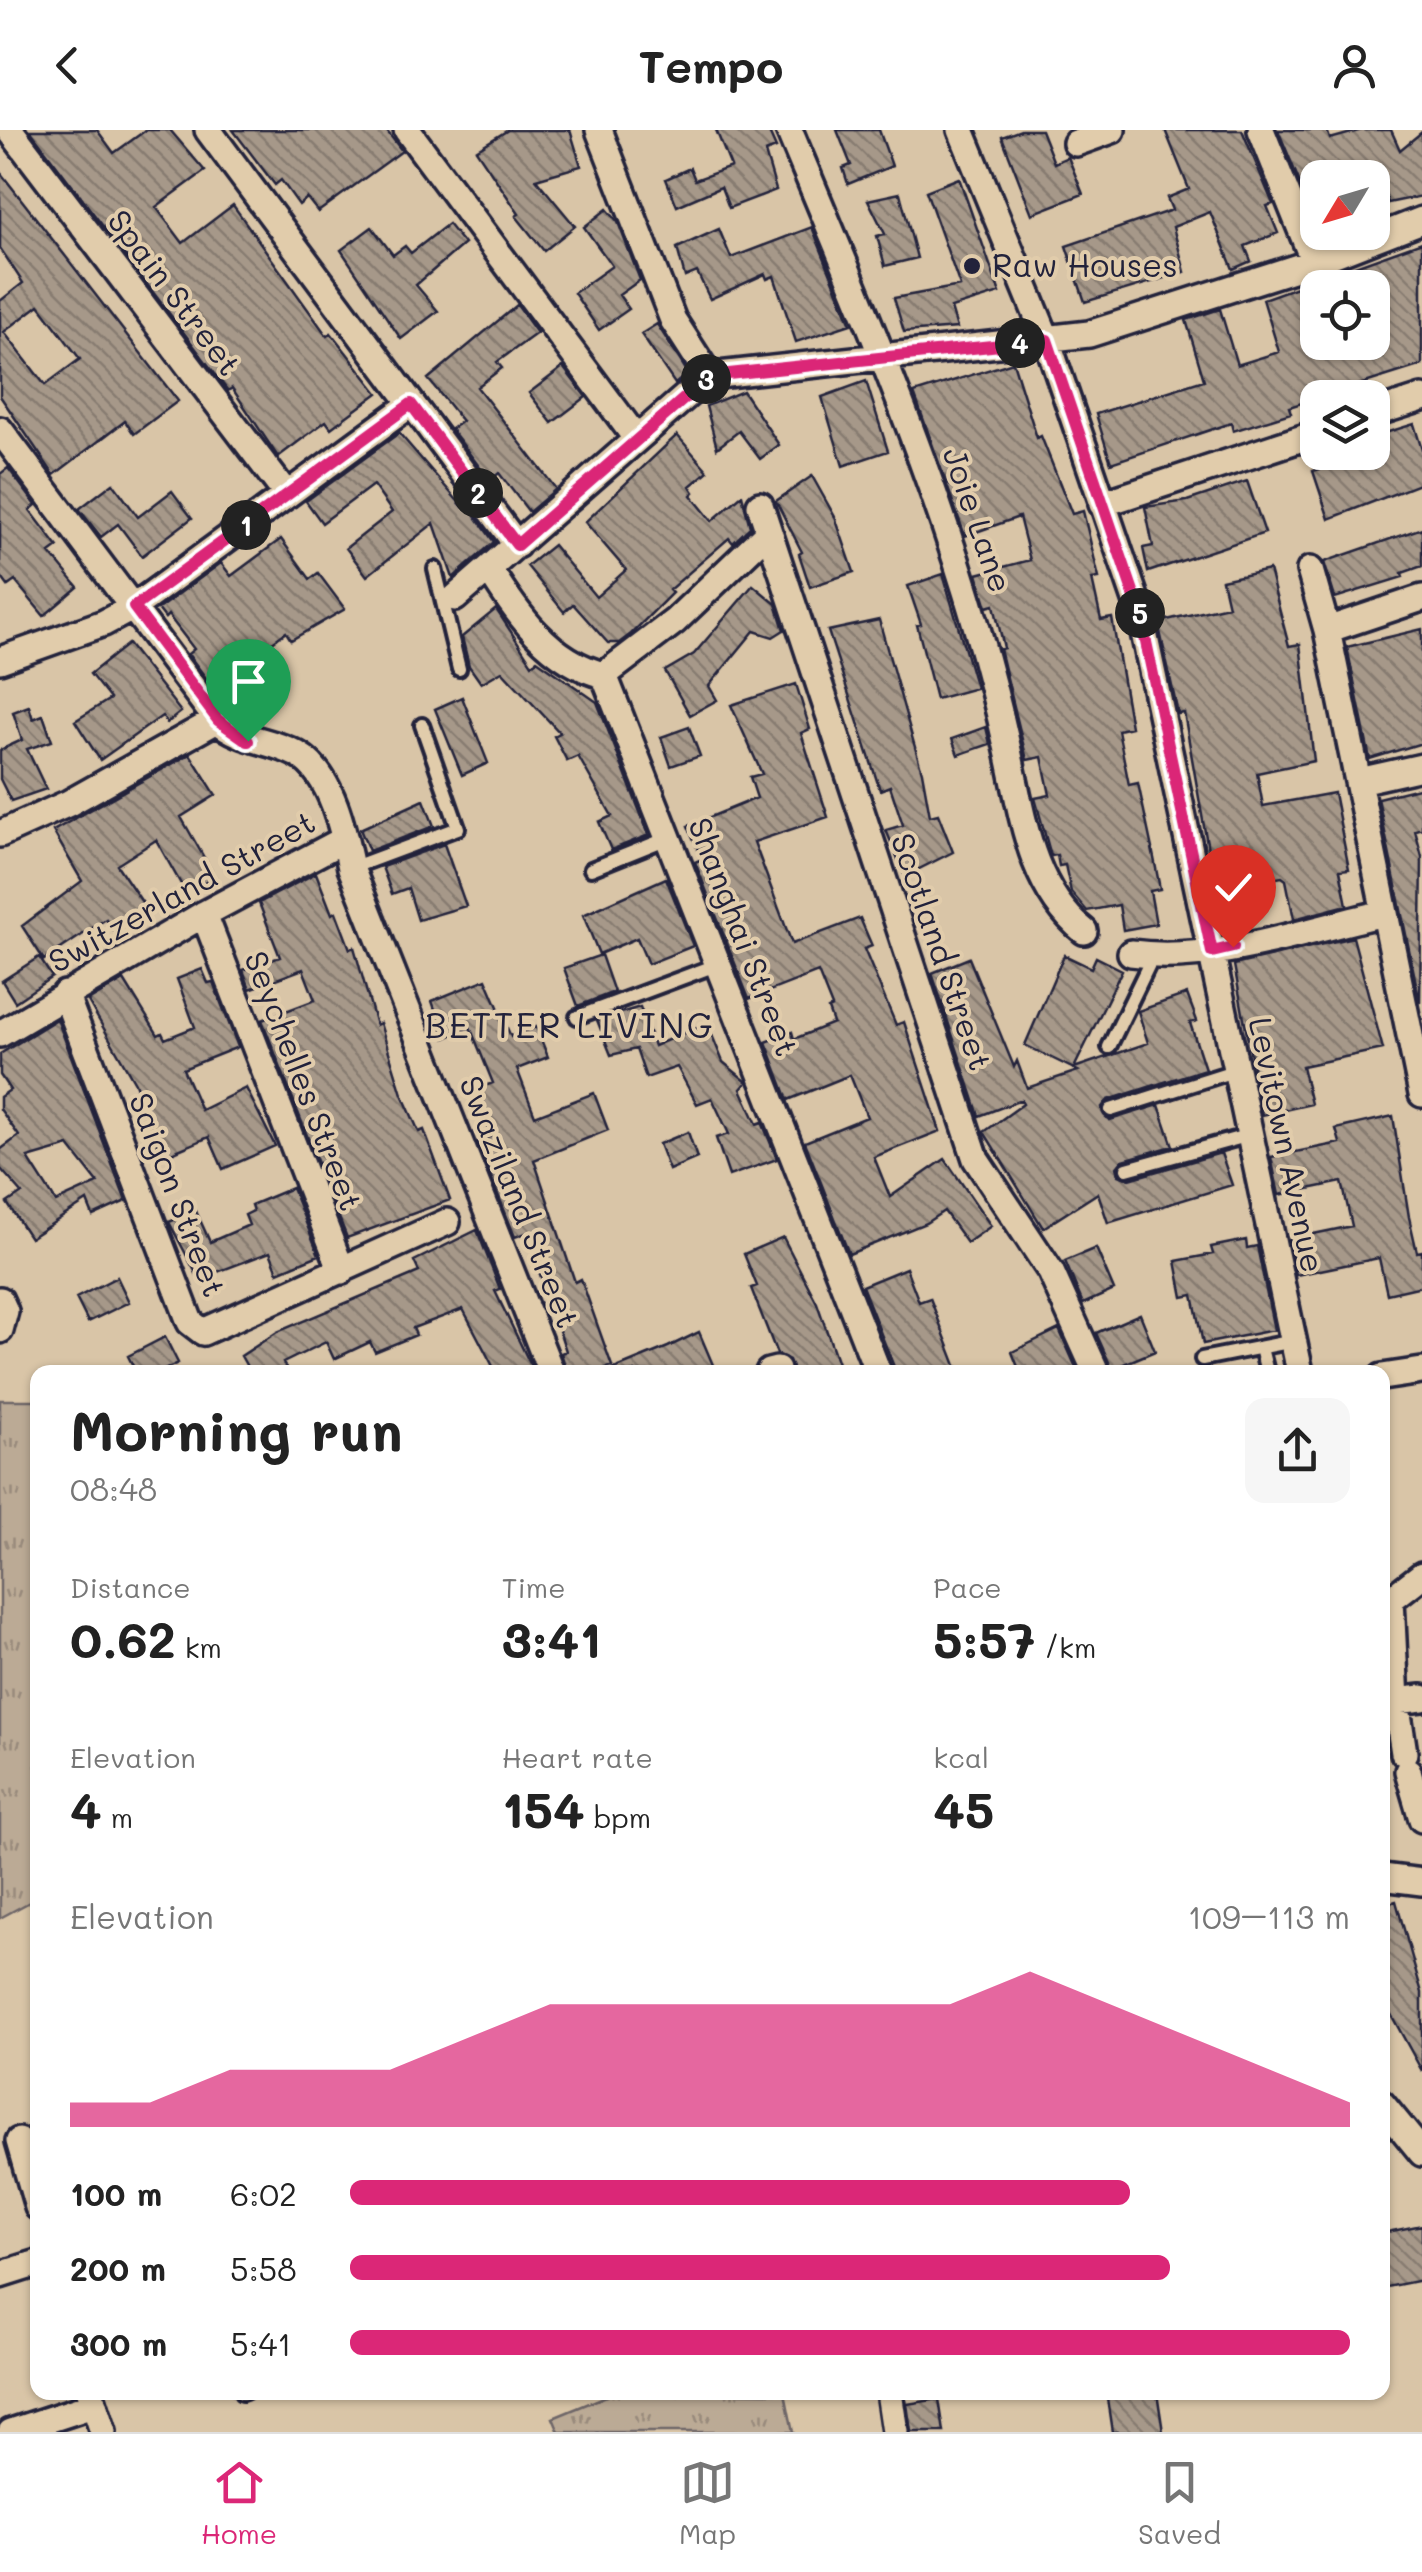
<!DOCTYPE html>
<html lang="en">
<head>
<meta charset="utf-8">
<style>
	:root { --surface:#fff; --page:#f6f6f6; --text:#222; --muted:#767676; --line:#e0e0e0; --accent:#db2777 }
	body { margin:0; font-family:Mali,sans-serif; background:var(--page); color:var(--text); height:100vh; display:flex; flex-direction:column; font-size:38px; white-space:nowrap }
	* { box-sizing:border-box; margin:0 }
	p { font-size:32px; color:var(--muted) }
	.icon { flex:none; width:55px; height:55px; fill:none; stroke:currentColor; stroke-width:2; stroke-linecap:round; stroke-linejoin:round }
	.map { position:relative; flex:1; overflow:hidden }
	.sheet { position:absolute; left:30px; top:1235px; width:1360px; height:1035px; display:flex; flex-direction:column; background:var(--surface); border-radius:20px; box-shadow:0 2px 8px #0004 }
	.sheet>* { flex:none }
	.needle { width:65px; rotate:232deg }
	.buttons { position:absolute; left:1300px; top:30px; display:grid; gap:20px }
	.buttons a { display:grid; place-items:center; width:90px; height:90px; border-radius:20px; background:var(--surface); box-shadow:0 2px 8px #0004; font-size:50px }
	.pin { position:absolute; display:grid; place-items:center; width:85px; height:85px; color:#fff; margin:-102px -42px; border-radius:50% 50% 50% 0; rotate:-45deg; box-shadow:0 0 10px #0007 }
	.pin .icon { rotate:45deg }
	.km { position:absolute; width:50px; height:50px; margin:-25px; border-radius:50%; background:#222; color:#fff; font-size:28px; line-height:50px; text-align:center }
	.round { display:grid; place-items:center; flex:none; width:105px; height:105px; border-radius:20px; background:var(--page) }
	.summary { display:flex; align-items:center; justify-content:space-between; height:170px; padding:0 40px }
	h1 { font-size:55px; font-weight:800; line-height:75px }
	.metrics { display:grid; grid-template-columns:repeat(3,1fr); gap:15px; height:170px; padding:10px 40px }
	.metrics div { display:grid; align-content:center }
	.metrics b { font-size:50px; font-weight:800 }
	.metrics small { font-size:28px; font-weight:400 }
	.metrics p { font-size:28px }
	.chart { height:280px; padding:20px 40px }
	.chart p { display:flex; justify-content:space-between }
	.chart svg { width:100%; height:180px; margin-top:10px; fill:var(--accent); opacity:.7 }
	ul { padding:0 40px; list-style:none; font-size:32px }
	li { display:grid; grid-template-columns:160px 120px 1fr; align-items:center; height:75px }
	li i { height:25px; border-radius:12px; background:var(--accent) }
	header { display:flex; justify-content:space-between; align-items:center; height:130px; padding:0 40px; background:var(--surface); font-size:45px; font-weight:800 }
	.menu { display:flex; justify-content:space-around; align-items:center; height:140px; border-top:2px solid var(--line); background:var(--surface); font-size:28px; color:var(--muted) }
	.menu a { display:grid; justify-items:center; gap:5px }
	.menu .current { color:var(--accent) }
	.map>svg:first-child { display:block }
</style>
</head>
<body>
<header><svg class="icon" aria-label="back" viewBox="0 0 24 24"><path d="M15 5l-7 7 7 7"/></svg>Tempo<svg class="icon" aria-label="person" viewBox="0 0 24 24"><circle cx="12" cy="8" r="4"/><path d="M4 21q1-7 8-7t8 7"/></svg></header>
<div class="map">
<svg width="1422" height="2302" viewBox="0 0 1422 2302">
	<defs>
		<pattern id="grass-tufts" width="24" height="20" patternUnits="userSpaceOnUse" patternTransform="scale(2.5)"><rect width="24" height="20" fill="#bbaa95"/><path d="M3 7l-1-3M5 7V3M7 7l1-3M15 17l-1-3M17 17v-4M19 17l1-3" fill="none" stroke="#988a7b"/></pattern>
		<pattern id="building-back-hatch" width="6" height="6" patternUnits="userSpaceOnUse" patternTransform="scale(2.5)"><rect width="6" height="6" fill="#a69889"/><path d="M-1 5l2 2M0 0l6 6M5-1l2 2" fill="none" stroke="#877c71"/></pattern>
	</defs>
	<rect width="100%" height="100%" fill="#d9c5a7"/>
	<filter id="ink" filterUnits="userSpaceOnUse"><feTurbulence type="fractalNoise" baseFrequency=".01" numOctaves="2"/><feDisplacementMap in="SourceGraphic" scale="20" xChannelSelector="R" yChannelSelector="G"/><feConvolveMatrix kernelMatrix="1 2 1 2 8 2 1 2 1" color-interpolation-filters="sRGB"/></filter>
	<g filter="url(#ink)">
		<path fill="url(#grass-tufts)" stroke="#6e6668" stroke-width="2.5" d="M0,1270H38L37,1768L0,1788Z
			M616,2262L785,2263L793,2302H559L553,2288Z"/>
		<path fill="url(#building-back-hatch)" stroke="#22223b" stroke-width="2.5" fill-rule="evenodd" d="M30,0H97L114,23L146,0H170L205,41L156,77L183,113L233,75L327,206L331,203L378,263L331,298L326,291L278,327L232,258L228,261Z
			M233,0H386L402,21L318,82L307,68L299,75L281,50L275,55Z
			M508,0H570L581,36L536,49L575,96L544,121L516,86L519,84L476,20Z
			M716,0H768L776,18L765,22L776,60L729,78L721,57L677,76L666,49L690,38L695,50L731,37Z
			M837,0H879L892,36L848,54L843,38L851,35Z
			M1021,0H1041L1054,33L1068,27L1083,64L1032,84L1002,7Z
			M1165,0H1242L1273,74L1267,76L1278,103L1245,116L1251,131L1233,139L1210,82L1173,97L1185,142L1085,172L1066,116L1172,80L1167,68L1189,59Z
			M1278,0H1327L1330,9L1362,0H1391L1400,20L1422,2V66L1388,73L1377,37L1348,48H1318V58L1304,63Z
			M0,42L178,271L134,304L125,291L54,345L0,266V171L23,153L0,118ZM39,175L80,229L45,255L4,202Z
			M959,48L1000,163L951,178L957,198L904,202L894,168L960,156L926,61Z
			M900,63L917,128L885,136L877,106L885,104L868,70Z
			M607,79L618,92L640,150L619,165L629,179L599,200L574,163L612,136L584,97Z
			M448,94L464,114L416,155L438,181L401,209L341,120L372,97L393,125L405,116L411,123Z
			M812,97L851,194L796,212L774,146L767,149L765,144L710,169L697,142L685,147L677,118L719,99L731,128Z
			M1422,112V235L1289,277L1291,283L1233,301L1231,293L1111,333L1096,284L1204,250L1186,190L1220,179L1237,235L1279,222L1263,169ZM1318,158H1372V212H1318Z
			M517,175L537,203L497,232L502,238L477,257L556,359L529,382L499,343L490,351L451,299L462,291L428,249Z
			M657,194L688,243L675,254L641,204Z
			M1013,232L1037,308L1041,306L1072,384L1083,381L1099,448L1092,449L1101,490L1112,488L1131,597L1118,600L1129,655L1138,653L1154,728L1160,759L1150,761L1156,794L1123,800L1119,775L1087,781L1071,762L1065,735L1059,736L1057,725L1051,726L1035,668L1050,665L1042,627L1027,630L1000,519L1004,518L994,475L987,477L977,444L1030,430L1019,387L965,406L914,263Z
			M563,237L586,267L552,293L529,263Z
			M866,251L888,321L843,336L822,267Z
			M743,261L779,315L760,329L739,301L717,318L706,276Z
			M1414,294L1422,320V353L1329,389L1313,341L1372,323V307Z
			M399,303L463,377L467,374L494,412L453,448L434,393L367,446L346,418L392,382L373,355L322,393L306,371Z
			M677,305L708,341L690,356L694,362L691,365L712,391L742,365L750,397L733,413L729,408L669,460L672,463L631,504L619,513H608L573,474L564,482L527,436L553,415L596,467L626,440L585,392Z
			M8,338L36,375L30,380L58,417L50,423L78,457L44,486L15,451L8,456L0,445V344Z
			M812,346L835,387L854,442L810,457L799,424L802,422L776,371Z
			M1247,351L1265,403L1148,442L1143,418L1153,416L1145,377L1187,371Z
			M113,353L138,387L172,361L192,388L142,426L118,394L101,407L79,379Z
			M1422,398V436L1402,443L1403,447L1335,468L1324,432Z
			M281,409L310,449L318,443L345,479L291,510L286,502L212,556L188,524L194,519L168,485L165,488L158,479L221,433L231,446Z
			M1269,440L1289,516L1300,514L1314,631L1257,643L1263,676L1334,663L1349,739L1340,740L1347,775L1294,789L1286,750L1282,747L1215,759L1184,583L1178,584L1158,492L1228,476L1222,450Z
			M943,444L976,558L936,569L917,495L921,494L908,456Z
			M753,455L776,474L784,500L773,507L754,501L709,556L717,570L690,585L665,541L694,524Z
			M496,479L532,534L537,530L597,572L649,705L611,720L599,692L612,686L578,626L567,631L554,606L560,603L502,541L481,553L469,536L462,507Z
			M879,490L922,642L930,686L938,684L953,722L905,746L886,700L903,695L890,656L880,660L828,501Z
			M1422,499V613L1370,629L1347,517Z
			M128,514L181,582L167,593L162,586L100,630L75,591L110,569L90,544Z
			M796,554L810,599L801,603L828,687L754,712L792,814L860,788L872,816L864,819L896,895L904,892L940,1001L874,1027L890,1067L945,1029L991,1096L967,1113L944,1081L926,1093L849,1124L805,1012L867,987L850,945L788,970L766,912L792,902L794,909L833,893L828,879L832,877L818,842L749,869L695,732L702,729L688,696L757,668L750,647L762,644L731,575Z
			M462,567L488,633L462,645L435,579Z
			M29,576L33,589L43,585L52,611L27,619L46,659L11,671L0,649V620L22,610L13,582Z
			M689,597L700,626L671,636L661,607Z
			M986,597L990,614L958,625L952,609Z
			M190,624L216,665L181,687L215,747L186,763L156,710L117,735L146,778L113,800L106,789L44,830L22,796L82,751L53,701Z
			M1422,657V698L1415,700L1422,727L1420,873L1378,668Z
			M424,670L434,696L369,721L360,699Z
			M444,714L466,776L418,790L408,758L392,764L382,737Z
			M316,743L332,784L336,782L350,819L354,817L376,895L380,893L402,964L419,1002L424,1000L450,1070L347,1108L262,890L315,870L303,839L250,859L243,840L280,827L259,773Z
			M666,748L693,816L648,834L637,808L599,824L583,785Z
			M1353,807L1383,919L1302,936L1311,974L1262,985L1234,835Z
			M601,825L614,862L578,876L564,838Z
			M1064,825L1091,838L1096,827L1122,840L1074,938L1148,913L1138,881L1187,864L1197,891L1190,893L1205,939L1108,970L1102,977L1110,990L1159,975L1173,1016L1123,1030L1117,1037L1119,1045L1130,1049L1221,1023L1232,1055L1108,1093L1098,1063L1043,1098L984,1002L1023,974L1021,970L979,986L932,843L969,828L1014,937L1017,931L1027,958L1078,941L1025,915Z
			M39,827L52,847L15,872L2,851Z
			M202,839L208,853L213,852L238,917L183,939L201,980L246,958L275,1016L223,1039L209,1007L162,1027L135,953L88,871L124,850L158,905L162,903L165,909L195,897L177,849Z
			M486,849L511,907L536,897L548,927L517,939L535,986L594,963L608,1000L534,1030L575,1152L581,1149L612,1236L596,1242H567L561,1223L566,1221L526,1103L515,1107L477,1012L492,1006L474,960L493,953L470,897L445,908L432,871Z
			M640,877L654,916L707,893L723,932L747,952L741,959L757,994L762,992L777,1029L729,1046L716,1008L729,1004L712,968L697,974L677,937L646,948L636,919L611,925L597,890Z
			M57,889L126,1071L93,1086L87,1071L30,1108L7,1073L22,1063L0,1038V1020L19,1006L0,979V967L10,960L0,945V924ZM69,1016L98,1053L56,1072L28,1028Z
			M1393,986L1409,1087L1417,1122L1422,1121V1156L1387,1164L1379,1128L1296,1145L1289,1109L1352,1096L1342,1052L1279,1065L1271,1027L1340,1013L1336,999Z
			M688,1002L697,1028L669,1040L659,1014Z
			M292,1058L319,1125L278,1142L270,1122L199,1149L169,1092L196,1081L210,1112L249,1095L245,1085L253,1081L251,1075Z
			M477,1100L500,1159L495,1161L534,1242H496L463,1179L413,1198L416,1205L375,1222L370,1212L334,1229L326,1212L283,1233L288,1242H250L241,1226L277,1202L419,1142L414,1131Z
			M783,1107L817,1173L841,1242H793L789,1230L777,1224L751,1158L757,1156L744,1124Z
			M1246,1110L1247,1118L1257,1116L1274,1200L1203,1214L1193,1165L1183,1167L1176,1131L1213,1124L1211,1117Z
			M1096,1118L1114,1160L1083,1174L1065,1131Z
			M906,1138L919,1172L930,1168L957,1238L946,1242H896L862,1156Z
			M117,1147L129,1172L88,1192L76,1168Z
			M1140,1184L1155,1221L1112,1239L1096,1203Z
			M1059,1199L1078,1242H1020L1012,1222Z
			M699,1202L716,1242H607L668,1217Z
			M165,1207L178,1233L160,1242H136L128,1226Z
			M1396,1771L1422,1863V1941L1382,1868V1775Z
			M1422,2095V2150L1382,2158V2103Z
			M1106,2262H1157L1163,2302H1112Z
			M939,2269L944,2302H911L907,2274Z"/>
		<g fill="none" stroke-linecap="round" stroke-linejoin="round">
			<defs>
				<path id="service" d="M435,439L459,539
					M351,738L458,698L422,595
					M591,739L668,708
					M577,887L719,834
					M1109,917L1153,826
					M1111,980L1237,940
					M1127,1039L1250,1005
					M1261,1218L1267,1242
					M1202,1229L1294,1211
					M242,2263L245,2262"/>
				<path id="minor" d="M10,0L287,365
					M208,0L517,415
					M407,0L636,308
					M599,0L673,190L709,246
					M789,0C873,202 960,402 1007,616C1022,682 1029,756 1084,801
					M961,0L1047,210L1139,479L1300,1242
					M1261,0L1314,132
					M1076,13L1112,0
					M709,246L1089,204L1314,132L1422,90
					M1372,284L1422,268
					M0,300L217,590C243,612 269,609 297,624C332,643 344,703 351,738L551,1242
					M1102,374L1318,303
					M760,375L976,1029L1051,1142L1096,1242
					M489,439C516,483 550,532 604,545L878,1242
					M1310,440L1327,500L1422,964
					M455,468L709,246
					M1327,500L1422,468
					M0,530L104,493L134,477L411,274
					M604,545L675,491L768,402
					M1359,651L1422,637
					M0,704L69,673L217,590
					M204,784L342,1141
					M1131,823C1214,834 1303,801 1384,783
					M65,864L190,1192L203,1202L447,1092
					M0,904L204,784L345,709
					M0,1170L5,1181L0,1200
					M769,1242L777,1240
					M1382,1247L1422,1241
					M1396,1571L1422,1568
					M1404,1623L1396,1571L1391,1469L1422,1445
					M1408,1641L1422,1689
					M1382,1747L1422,1752
					M1382,1974L1422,2023
					M19,2011L38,2077
					M0,2145L38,2133
					M90,2262L103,2302
					M889,2262L895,2302
					M11,2302L93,2275"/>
			</defs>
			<use href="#service" stroke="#22223b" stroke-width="20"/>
			<use href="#minor" stroke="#22223b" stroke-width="32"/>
			<use href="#service" stroke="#e1ccab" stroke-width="12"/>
			<use href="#minor" stroke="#e1ccab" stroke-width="25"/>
		</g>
	</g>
	<g fill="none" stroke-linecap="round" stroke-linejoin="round" filter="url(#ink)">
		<defs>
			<path id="route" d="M248,611L218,590L134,477L411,274L517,415L710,246L1047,210L1139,479L1212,822L1233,817"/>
		</defs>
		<use href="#route" stroke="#fff" stroke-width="20"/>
		<use href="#route" stroke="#db2777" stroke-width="12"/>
	</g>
	<circle fill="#22223b" stroke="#e1ccab" stroke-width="4" cx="972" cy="136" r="10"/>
	<g text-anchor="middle" stroke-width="8" stroke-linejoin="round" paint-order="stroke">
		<g font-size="32" fill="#22223b" stroke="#e1ccab" text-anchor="start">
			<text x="992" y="147">Raw Houses</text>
		</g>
		<g font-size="32" fill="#22223b" stroke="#e1ccab">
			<text transform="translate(174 163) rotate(53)" y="11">Spain Street</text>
			<text transform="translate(977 390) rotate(71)" y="11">Joie Lane</text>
			<text transform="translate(182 762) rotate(-29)" y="11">Switzerland Street</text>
			<text transform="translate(743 807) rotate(69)" y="11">Shanghai Street</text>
			<text transform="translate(941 822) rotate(71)" y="11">Scotland Street</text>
			<text transform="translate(303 951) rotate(69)" y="11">Seychelles Street</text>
			<text transform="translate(1286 1015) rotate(78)" y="11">Levitown Avenue</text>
			<text transform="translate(177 1065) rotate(69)" y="11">Saigon Street</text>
			<text transform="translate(519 1072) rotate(68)" y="11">Swaziland Street</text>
		</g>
		<g font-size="35" letter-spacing="2.5" fill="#22223b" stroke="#e1ccab">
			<text x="570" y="908">BETTER LIVING</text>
		</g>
	</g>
</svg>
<div class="buttons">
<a><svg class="needle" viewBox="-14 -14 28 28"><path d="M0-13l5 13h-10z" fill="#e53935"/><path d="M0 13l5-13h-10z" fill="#767676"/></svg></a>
<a><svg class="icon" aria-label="locate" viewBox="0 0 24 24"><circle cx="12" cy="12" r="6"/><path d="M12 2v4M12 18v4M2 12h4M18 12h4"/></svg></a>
<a><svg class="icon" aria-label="layers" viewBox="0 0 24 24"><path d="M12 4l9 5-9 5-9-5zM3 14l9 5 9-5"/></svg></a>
</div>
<div class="pin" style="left:248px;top:611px;background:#1e9e55"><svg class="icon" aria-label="arrive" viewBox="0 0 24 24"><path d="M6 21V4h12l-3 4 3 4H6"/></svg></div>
<div class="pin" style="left:1233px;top:817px;background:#d93025"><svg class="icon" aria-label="check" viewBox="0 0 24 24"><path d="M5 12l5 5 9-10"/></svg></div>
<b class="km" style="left:246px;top:395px">1</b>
<b class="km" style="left:478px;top:363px">2</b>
<b class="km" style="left:706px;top:249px">3</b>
<b class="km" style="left:1020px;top:213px">4</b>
<b class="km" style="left:1140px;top:483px">5</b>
<section class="sheet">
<div class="summary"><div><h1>Morning run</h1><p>08:48</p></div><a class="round"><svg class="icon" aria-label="share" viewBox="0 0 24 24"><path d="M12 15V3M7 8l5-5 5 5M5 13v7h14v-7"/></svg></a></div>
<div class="metrics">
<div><p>Distance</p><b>0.62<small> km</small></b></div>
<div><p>Time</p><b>3:41</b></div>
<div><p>Pace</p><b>5:57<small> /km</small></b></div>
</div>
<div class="metrics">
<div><p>Elevation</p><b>4<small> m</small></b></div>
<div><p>Heart rate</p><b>154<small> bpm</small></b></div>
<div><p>kcal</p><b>45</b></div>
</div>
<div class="chart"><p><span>Elevation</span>109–113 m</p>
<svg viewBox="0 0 160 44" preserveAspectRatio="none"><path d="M0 44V38L10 38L20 30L30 30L40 30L50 22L60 14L70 14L80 14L90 14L100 14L110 14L120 6L130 14L140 22L150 30L160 38V44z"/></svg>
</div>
<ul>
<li><b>100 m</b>6:02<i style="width:78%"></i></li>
<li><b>200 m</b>5:58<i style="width:82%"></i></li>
<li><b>300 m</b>5:41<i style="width:100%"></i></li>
</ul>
</section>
</div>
<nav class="menu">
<a class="current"><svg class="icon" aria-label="home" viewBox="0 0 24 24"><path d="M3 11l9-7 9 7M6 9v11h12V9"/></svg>Home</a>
<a><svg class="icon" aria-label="map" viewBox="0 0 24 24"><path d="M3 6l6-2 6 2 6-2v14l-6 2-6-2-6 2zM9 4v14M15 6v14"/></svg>Map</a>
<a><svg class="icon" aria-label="saved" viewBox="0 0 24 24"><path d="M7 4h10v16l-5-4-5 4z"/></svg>Saved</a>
</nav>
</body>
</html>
